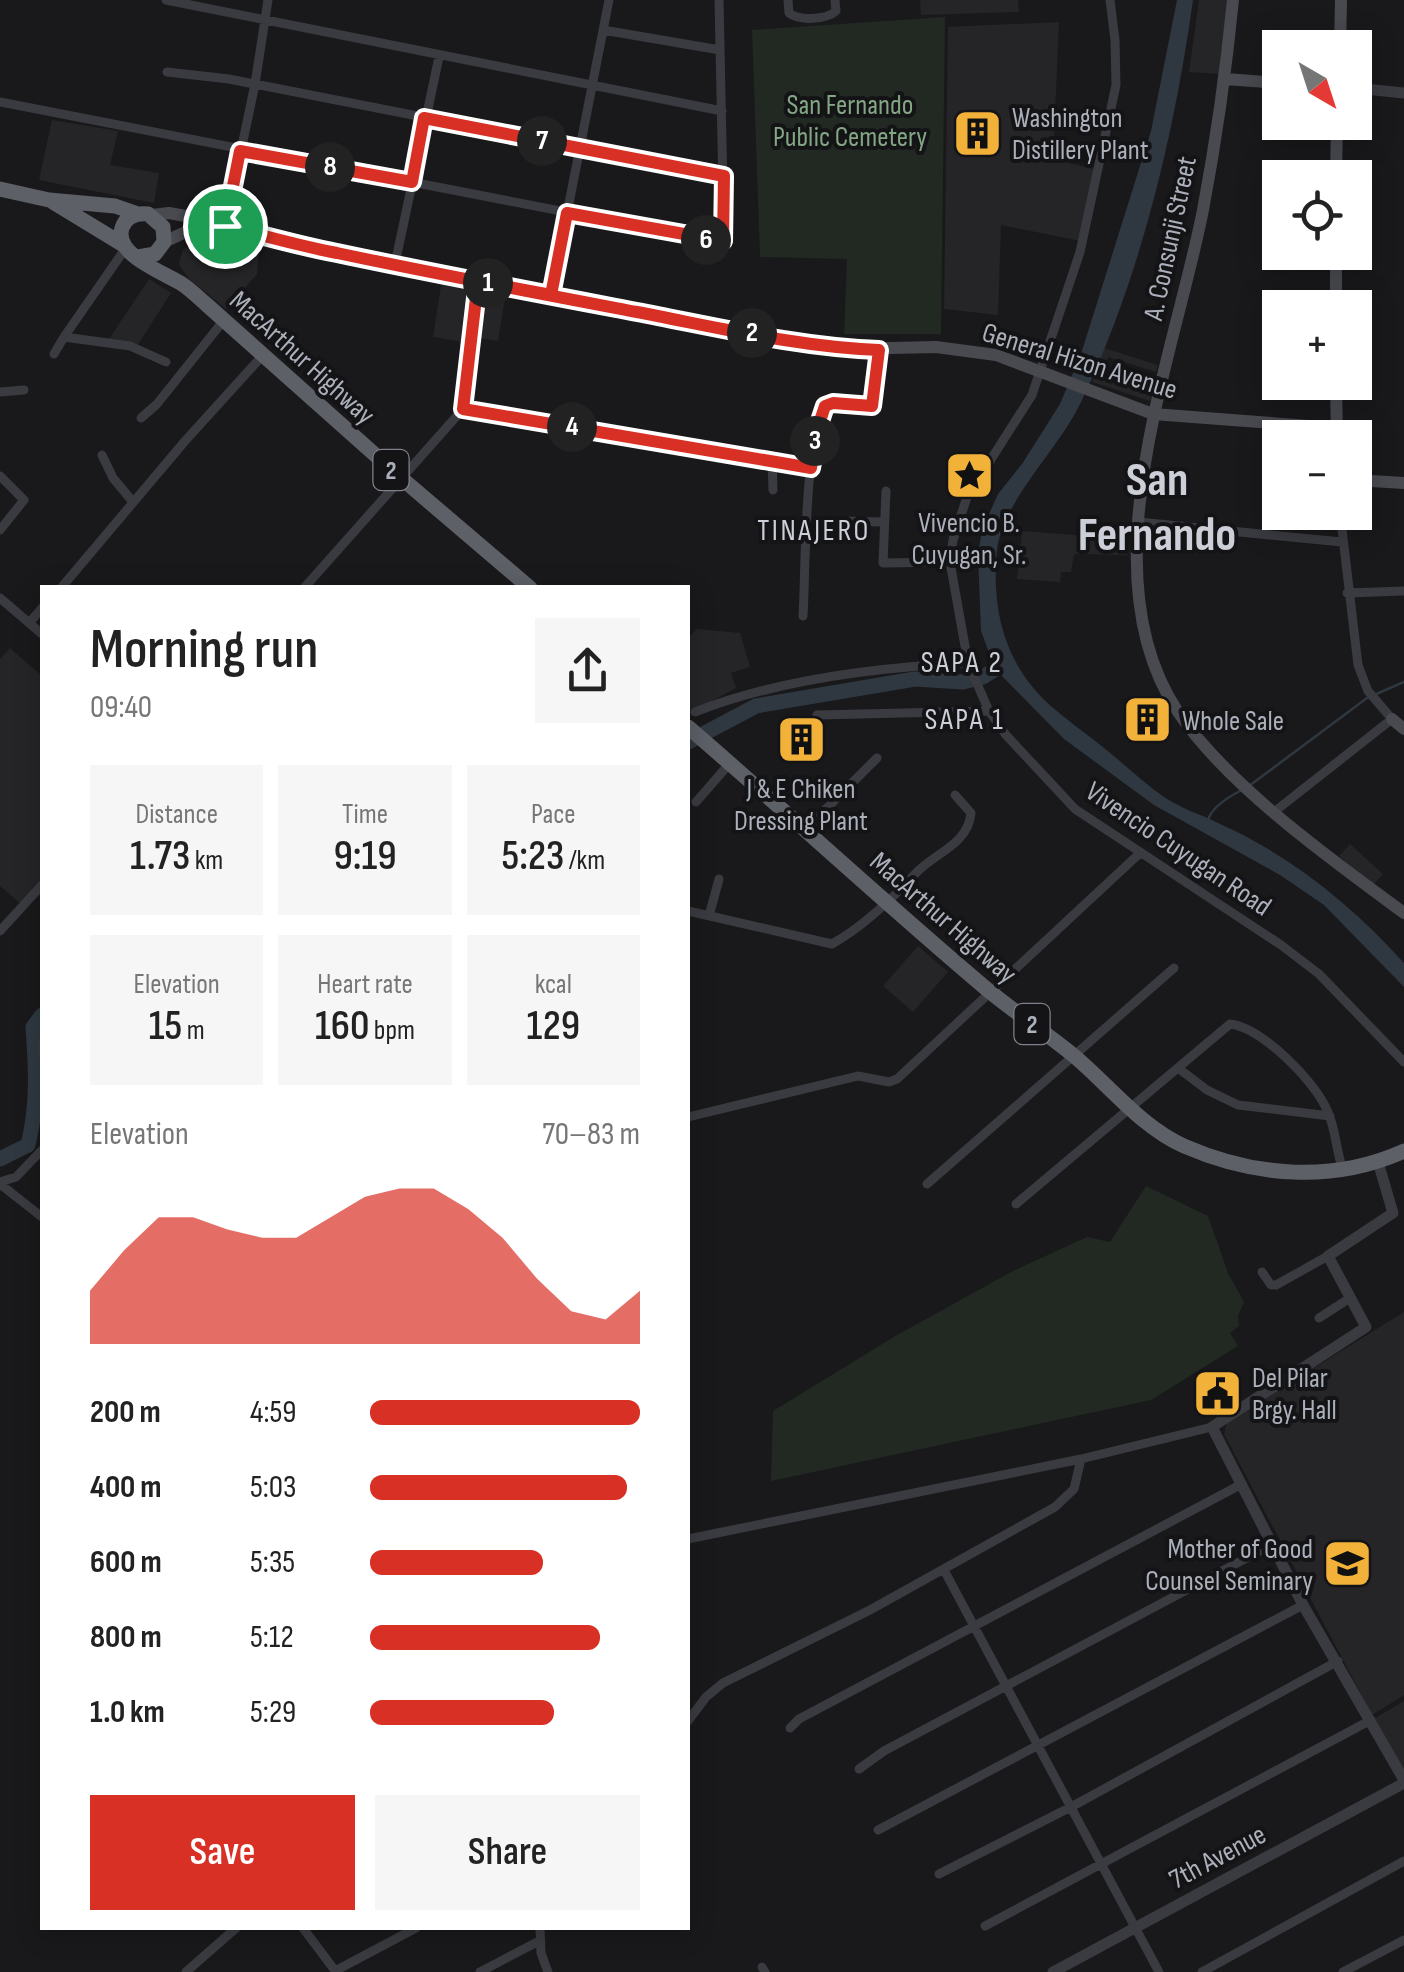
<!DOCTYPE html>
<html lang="en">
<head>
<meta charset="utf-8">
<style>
	:root { --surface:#fff; --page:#f6f6f6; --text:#222; --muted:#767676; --accent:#d93025 }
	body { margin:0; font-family:"Sofia Sans Condensed",sans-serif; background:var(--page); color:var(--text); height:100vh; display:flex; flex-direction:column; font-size:38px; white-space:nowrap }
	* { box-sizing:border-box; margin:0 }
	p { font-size:32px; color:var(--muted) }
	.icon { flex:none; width:55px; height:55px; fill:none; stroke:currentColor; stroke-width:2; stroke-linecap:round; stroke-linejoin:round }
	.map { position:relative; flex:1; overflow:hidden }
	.panel { position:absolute; left:40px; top:585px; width:650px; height:1345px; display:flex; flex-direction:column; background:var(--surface); border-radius:0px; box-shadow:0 5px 25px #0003 }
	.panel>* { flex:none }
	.needle { width:65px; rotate:141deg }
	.buttons { position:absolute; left:1262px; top:30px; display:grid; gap:20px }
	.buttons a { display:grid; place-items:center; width:110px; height:110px; border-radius:0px; background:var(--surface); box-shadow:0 5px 25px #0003; font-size:50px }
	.pin { position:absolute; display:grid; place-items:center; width:85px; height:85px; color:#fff; margin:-42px; border:5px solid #fff; border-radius:50%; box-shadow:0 2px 10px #0007 }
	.km { position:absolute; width:50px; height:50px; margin:-25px; border-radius:50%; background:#222; color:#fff; font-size:28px; line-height:50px; text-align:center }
	.round { display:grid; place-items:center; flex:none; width:105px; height:105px; border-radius:0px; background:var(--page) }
	.headline { display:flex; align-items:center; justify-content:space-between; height:170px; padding:0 50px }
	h1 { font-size:55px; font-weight:600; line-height:75px }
	.metrics { display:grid; grid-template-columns:repeat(3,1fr); gap:15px; height:170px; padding:10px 50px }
	.metrics div { display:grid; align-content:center; border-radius:0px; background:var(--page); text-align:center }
	.metrics b { font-size:42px; font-weight:600 }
	.metrics small { font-size:28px; font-weight:400 }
	.metrics p { font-size:28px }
	.chart { height:280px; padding:20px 50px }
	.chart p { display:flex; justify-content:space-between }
	.chart svg { width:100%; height:180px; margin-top:10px; fill:var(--accent); opacity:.7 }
	.cta { display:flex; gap:20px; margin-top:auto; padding:20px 50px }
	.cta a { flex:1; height:115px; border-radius:0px; background:var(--accent); color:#fff; font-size:40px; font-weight:600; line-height:115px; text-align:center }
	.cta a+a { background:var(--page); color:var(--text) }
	ul { padding:0 50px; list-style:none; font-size:32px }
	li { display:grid; grid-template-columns:160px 120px 1fr; align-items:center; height:75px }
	li i { height:25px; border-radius:12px; background:var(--accent) }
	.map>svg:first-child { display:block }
</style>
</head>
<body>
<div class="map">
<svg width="1404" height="1972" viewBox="0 0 1404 1972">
	<rect width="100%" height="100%" fill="#19191b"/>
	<path fill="#252528" d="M920,0H1018L1019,12L921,15Z
		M1199,0H1228L1220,74L1189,72Z
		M1059,22L1053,159L1098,170L1081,241L1001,225L998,315L944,309L948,27Z
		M52,120L118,131L110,165L159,173L154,203L39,180Z
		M205,241L259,247L257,274L226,309L188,278L179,264L183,249Z
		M149,279L171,293L136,348L107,342Z
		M442,279L473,285L463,342L433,337Z
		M484,287L506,291L498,341L475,337Z
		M1104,348L1158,365L1156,372L1108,357L1101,376L1116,381L1118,376L1154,388L1150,401L1092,382Z
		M1283,383H1313L1314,400L1281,397Z
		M1022,531L1127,539V555L1074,554L1071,572H1061L1060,582L1017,579Z
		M697,629L740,633L750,667L731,673L736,688L692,712L688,709V638Z
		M10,648L42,676V882L22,905L0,886V659Z
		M1350,844L1383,874L1372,886L1339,856Z
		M918,946L948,972L913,1012L883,986Z
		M1404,1312V1695L1372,1715L1224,1434L1227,1422Z
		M1404,1701V1773L1374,1719Z"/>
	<path fill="#212922" d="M945,17L941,334H844L847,259L760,257L752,30Z
		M1146,1186L1208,1216L1228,1273L1244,1302L1238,1316L1239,1326L1230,1333L1238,1346L1151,1400L771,1481L773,1411L897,1335L1013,1271L1087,1237L1110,1242Z"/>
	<path fill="#2f3840" d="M1177,0H1193C1174,136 1141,275 1082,400C1060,448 1003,500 997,550C991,611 1005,666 1052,707C1067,720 1084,732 1099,744C1121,761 1141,781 1164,797C1182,809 1200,814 1218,823C1290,855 1352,905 1404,963V987L1324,905L1280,875L1154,805L1064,739L995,669L981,631L978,554L982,530L998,494L1022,464L1060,404L1081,354L1151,131Z"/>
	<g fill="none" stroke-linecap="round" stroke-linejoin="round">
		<path stroke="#2f3840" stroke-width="2.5" d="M1374,695L1404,682
			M1249,786L1367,698
			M1208,820C1212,807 1230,796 1242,790"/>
		<path stroke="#2f3840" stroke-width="15" d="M688,742L756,706L915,679L963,682L983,677L1002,665
			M0,1159L28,1145C38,1105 36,1068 33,1027L42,1015"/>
		<path stroke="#3a3b40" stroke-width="9" d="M166,0L722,111
			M788,0L789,13C799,21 826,20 836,11L835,0
			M1110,0L1115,40L1116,85L1080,252L1032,395L967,497L953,540L950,562L968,663L989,711L1006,735L1075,809L1281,945L1319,974L1404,1062
			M603,30L720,50
			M167,72L229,79L724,176
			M0,102L720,242L724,238L719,0
			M225,227L255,84L268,0
			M125,249L64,337L130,346L166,362
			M395,264L439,57
			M551,295L609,0
			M54,354L64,337
			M0,392L24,390
			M463,409L811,467
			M141,418L157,404L224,320
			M102,455L113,478L133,502
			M772,460L773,490
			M0,476L24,500L0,530
			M886,491L883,563L950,562
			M841,521L883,522
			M1138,522L1342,542
			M61,588L185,441L264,354
			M304,588L463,409L479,281
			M1347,593L1404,591
			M0,598L42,634
			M803,616C806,572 803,432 829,403L872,406L879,350
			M30,622L42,608
			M695,712C777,680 880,667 968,663
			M817,715L989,711
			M696,802L730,763
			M1274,812L1392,719L1368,691L1358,665L1340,512
			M805,830L877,758
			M688,911L832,944C864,926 891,900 915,874C934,853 968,845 971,813L955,795
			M709,916L719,879
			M0,931L42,885
			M42,1042V1053
			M1178,1068L1207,1090L1238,1105L1330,1116
			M688,1117L858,1076L889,1082L897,1079L1140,853
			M0,1182L16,1177L42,1150
			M0,1184L42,1217
			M927,1184L1174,968
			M1016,1204L1230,1024C1262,1028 1314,1080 1327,1110C1336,1129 1336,1151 1343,1170
			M1262,1272L1271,1285H1276L1328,1256
			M1319,1318L1350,1298
			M688,1539L1081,1459L1212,1427
			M944,1570L1159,1972
			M688,1721L706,1697L723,1683L870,1610L1055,1507L1074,1489L1081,1459
			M790,1728L799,1719L1240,1485
			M859,1769L884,1751L1271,1545
			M878,1830L1303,1605
			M939,1874L1071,1807L1338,1661
			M985,1926L1371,1720
			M303,1928L336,1972
			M540,1928L541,1953L548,1972
			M762,1967L765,1972
			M335,1971L416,1928
			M186,1972L236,1928
			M480,1972L539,1941
			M1202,1972L1404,1861
			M1343,1972L1404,1940"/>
		<path stroke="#3a3b40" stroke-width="11" d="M1355,88L1404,93
			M1378,1162L1393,1213L1328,1256L1366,1327L1212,1427L1303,1605L1404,1780
			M1053,1972L1404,1783"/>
		<path stroke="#484a50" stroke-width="12" d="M1233,0C1226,71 1216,141 1203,210C1174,358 1085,574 1178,712C1228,786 1332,860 1404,913
			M1340,48L1341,0
			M1226,79L1280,83
			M1336,178L1337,122
			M152,215L169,213L202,219L336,253L681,321L845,349L936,347L996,355L1153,414L1336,428
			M164,242L192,229L214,226
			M1336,252V308
			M1336,382L1337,438
			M1355,480L1404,483
			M1392,719L1404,729"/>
		<path stroke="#5e6068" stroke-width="15" d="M0,189L49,200L115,206L138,214
			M53,202L122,244
			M138,257L155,254L164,242L163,227L148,214C136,213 126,216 122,228C113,255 165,273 182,284C191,290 199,298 207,305L400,477L530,588
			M688,727C789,814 887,905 989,991C1016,1013 1046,1033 1073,1055C1109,1085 1141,1127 1184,1146C1255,1177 1333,1183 1404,1151"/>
	</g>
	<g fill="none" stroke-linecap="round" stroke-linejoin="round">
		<defs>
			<path id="route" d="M225,226C262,235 299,246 337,253C436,274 537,293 637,312C716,327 798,347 879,350L872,406L833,403L825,406L818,427L811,468L463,409L478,281L551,295L567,213L723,241L724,176L424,118L412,182L240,151L225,226"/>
		</defs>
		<use href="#route" stroke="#fff" stroke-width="20"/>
		<use href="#route" stroke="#d93025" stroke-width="12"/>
	</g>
	<defs>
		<symbol id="building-square" viewBox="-11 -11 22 22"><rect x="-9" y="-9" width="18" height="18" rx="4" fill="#f2b23a" stroke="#141416"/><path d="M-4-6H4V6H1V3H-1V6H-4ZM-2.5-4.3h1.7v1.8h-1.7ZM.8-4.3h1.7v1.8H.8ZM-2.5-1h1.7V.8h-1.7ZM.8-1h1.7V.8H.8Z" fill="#111"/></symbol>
		<symbol id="sight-square" viewBox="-11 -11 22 22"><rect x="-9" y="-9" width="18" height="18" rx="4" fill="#f2b23a" stroke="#141416"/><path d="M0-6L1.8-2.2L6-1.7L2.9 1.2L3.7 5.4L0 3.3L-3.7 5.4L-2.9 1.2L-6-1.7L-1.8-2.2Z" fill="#111"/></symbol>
		<symbol id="civic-square" viewBox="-11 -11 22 22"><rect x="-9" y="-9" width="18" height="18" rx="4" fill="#f2b23a" stroke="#141416"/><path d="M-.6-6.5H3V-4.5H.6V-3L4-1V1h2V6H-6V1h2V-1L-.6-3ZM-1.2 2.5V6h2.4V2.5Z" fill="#111"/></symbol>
		<symbol id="university-square" viewBox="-11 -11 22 22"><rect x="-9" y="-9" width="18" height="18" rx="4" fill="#f2b23a" stroke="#141416"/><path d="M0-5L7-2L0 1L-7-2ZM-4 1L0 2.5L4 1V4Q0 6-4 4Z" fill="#111"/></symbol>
	</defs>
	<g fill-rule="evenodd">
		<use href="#building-square" x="950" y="106" width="55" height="55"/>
		<use href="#sight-square" x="942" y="448" width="55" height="55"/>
		<use href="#building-square" x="1120" y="692" width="55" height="55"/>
		<use href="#building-square" x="774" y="712" width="55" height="55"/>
		<use href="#civic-square" x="1190" y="1366" width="55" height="55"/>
		<use href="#university-square" x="1320" y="1536" width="55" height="55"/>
	</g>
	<g text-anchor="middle" stroke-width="8" stroke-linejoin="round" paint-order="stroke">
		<g fill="#141416" stroke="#7e818a" stroke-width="2.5">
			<rect x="373.5" y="450" width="35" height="40" rx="8"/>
			<rect x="1014.5" y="1004" width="35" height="40" rx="8"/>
		</g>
		<g font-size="25" font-weight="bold" fill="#abb0bb">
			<text x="391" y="479">2</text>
			<text x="1032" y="1033">2</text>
		</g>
		<g font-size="28" fill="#83a684" stroke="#141416">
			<text x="850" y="114">San Fernando<tspan x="850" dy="32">Public Cemetery</tspan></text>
		</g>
		<g font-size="28" fill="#abb0bb" stroke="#141416" text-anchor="start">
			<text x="1012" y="127">Washington<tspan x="1012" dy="32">Distillery Plant</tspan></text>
			<text x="969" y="532" text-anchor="middle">Vivencio B.<tspan x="969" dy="32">Cuyugan, Sr.</tspan></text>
			<text x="1182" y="730">Whole Sale</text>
			<text x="801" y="798" text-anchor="middle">J &amp; E Chiken<tspan x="801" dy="32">Dressing Plant</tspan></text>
			<text x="1252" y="1387">Del Pilar<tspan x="1252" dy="32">Brgy. Hall</tspan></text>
			<text x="1313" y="1558" text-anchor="end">Mother of Good<tspan x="1313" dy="32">Counsel Seminary</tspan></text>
		</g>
		<g font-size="28" fill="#abb0bb" stroke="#141416">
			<text transform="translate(1169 238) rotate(-78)" y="10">A. Consunji Street</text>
			<text transform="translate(303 357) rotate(42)" y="10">MacArthur Highway</text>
			<text transform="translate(1080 360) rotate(17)" y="10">General Hizon Avenue</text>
			<text transform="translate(1179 848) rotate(34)" y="10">Vivencio Cuyugan Road</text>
			<text transform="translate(944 917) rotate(41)" y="10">MacArthur Highway</text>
			<text transform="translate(1217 1856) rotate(-28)" y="10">7th Avenue</text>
		</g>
		<g font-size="30" letter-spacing="2.5" fill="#cccfd7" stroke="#141416">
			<text x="814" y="540">TINAJERO</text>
			<text x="962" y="672">SAPA 2</text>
			<text x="965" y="729">SAPA 1</text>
		</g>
		<g font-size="48" font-weight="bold" fill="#cccfd7" stroke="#141416">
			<text x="1157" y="495">San<tspan x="1157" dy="55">Fernando</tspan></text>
		</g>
	</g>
</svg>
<div class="buttons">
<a><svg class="needle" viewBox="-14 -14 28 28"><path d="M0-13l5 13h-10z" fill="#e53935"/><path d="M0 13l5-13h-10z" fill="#767676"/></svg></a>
<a><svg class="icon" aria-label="locate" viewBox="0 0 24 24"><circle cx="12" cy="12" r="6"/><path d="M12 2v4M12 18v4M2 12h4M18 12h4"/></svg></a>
<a>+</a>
<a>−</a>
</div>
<div class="pin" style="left:225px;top:226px;background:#1e9e55"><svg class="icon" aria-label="arrive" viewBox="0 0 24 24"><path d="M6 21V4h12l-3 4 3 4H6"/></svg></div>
<b class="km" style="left:488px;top:283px">1</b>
<b class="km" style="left:752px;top:333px">2</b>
<b class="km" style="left:815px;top:441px">3</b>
<b class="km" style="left:572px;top:427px">4</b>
<b class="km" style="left:706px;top:240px">6</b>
<b class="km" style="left:542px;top:141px">7</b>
<b class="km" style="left:330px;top:167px">8</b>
<section class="panel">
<div class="headline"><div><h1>Morning run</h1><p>09:40</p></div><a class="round"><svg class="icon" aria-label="share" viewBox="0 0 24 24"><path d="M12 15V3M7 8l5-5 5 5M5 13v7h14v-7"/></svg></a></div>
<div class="metrics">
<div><p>Distance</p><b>1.73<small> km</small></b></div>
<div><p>Time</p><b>9:19</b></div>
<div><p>Pace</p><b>5:23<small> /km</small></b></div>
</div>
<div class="metrics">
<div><p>Elevation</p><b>15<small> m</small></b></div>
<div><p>Heart rate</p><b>160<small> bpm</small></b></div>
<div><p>kcal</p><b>129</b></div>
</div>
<div class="chart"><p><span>Elevation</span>70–83 m</p>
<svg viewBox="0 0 160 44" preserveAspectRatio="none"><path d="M0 44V31L10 21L20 13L30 13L40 16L50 18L60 18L70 13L80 8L90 6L100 6L110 11L120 18L130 28L140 36L150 38L160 31V44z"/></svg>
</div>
<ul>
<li><b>200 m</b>4:59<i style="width:100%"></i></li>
<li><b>400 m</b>5:03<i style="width:95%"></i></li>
<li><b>600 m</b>5:35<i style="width:64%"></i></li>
<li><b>800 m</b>5:12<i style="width:85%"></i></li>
<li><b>1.0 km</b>5:29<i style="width:68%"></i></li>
</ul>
<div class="cta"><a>Save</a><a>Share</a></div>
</section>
</div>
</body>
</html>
